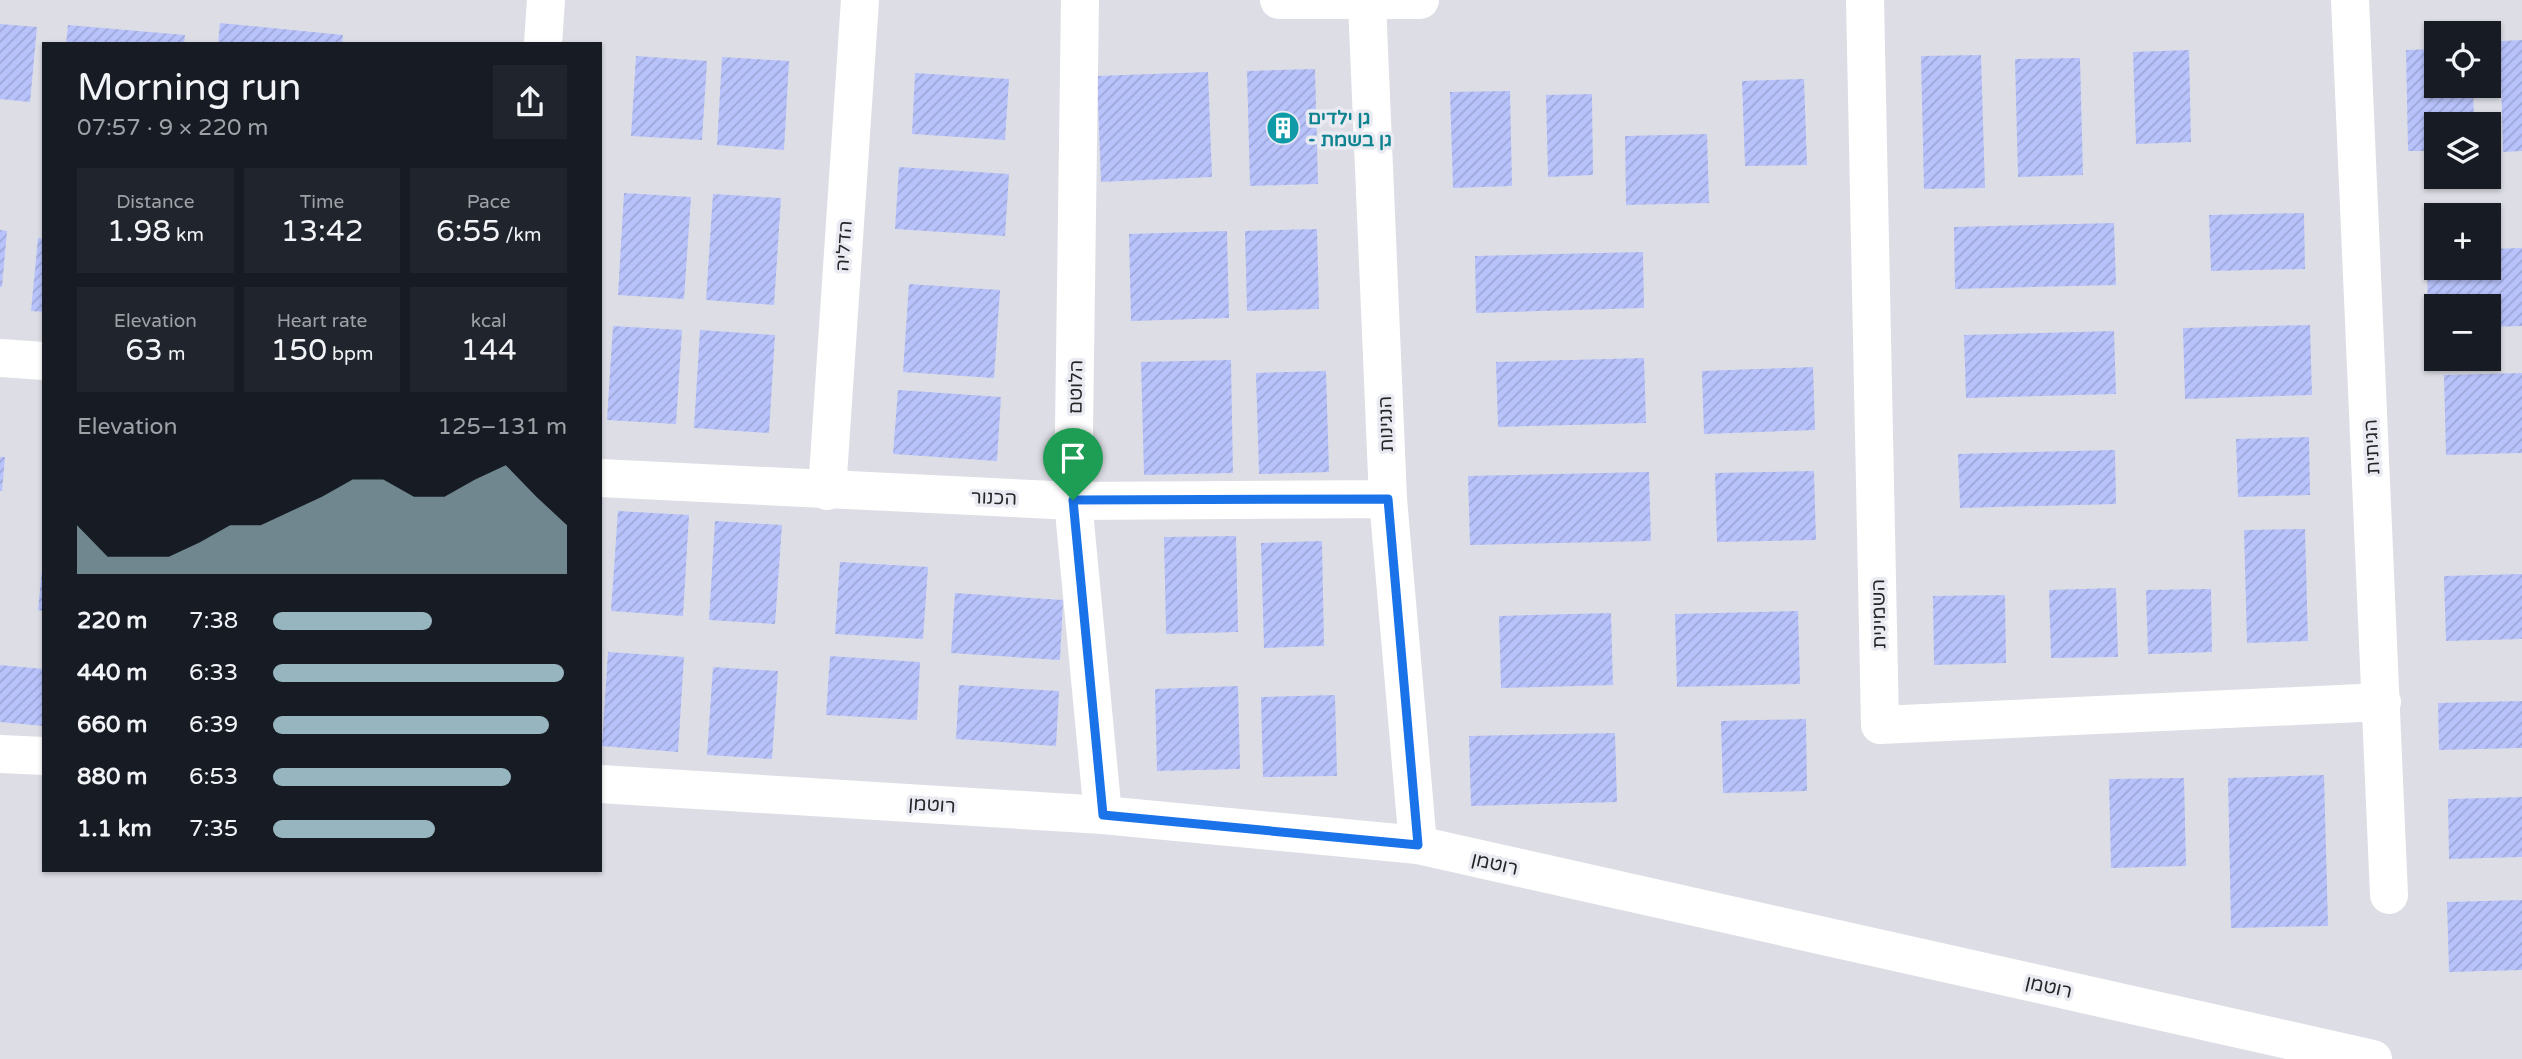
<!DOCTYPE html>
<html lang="en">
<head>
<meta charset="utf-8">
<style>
	:root { --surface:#171b24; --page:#20242c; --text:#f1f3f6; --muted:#9ea1a6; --accent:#96b5bf }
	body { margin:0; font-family:"Varela Round","Noto Sans Hebrew",sans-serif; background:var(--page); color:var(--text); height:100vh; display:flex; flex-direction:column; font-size:26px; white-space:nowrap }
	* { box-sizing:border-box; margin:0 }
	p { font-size:23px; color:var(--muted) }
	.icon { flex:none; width:38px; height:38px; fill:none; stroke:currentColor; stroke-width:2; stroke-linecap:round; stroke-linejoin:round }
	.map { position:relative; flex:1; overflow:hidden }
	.drawer { position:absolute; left:42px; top:42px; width:560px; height:830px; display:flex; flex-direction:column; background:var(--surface); border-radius:0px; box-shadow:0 2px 5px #0004 }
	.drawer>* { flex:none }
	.buttons { position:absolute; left:2424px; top:21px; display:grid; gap:14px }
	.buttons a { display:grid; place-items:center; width:77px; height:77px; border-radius:0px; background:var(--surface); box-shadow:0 2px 5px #0004; font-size:35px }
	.pin { position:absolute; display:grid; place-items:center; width:60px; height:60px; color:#fff; margin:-72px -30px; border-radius:50% 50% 50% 0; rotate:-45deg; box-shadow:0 0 7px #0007 }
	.pin .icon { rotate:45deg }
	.round { display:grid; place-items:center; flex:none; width:74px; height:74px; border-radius:0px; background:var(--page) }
	.headline { display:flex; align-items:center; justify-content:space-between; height:119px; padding:0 35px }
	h1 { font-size:38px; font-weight:600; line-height:52px }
	.stats { display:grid; grid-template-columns:repeat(3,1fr); gap:10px; height:119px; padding:7px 35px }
	.stats div { display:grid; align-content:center; border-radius:0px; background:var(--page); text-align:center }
	.stats b { font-size:30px; font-weight:600 }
	.stats small { font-size:19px; font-weight:400 }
	.stats p { font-size:19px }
	.chart { height:196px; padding:14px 35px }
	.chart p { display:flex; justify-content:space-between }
	.chart svg { width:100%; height:126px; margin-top:7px; fill:var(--accent); opacity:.7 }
	ul { padding:0 35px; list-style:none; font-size:23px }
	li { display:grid; grid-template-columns:112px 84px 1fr; align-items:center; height:52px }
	li i { height:18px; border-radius:9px; background:var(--accent) }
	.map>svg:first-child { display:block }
</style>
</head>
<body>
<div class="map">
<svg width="2522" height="1059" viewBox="0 0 2522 1059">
	<defs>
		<pattern id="building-hatch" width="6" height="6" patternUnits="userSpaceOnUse" patternTransform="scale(1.75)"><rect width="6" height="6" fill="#b8c2fb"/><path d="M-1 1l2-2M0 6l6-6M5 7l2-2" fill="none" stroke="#9ea7d7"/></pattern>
	</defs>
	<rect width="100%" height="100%" fill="#dddee5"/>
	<path fill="url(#building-hatch)" d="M220,23L343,35L342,44H218Z
		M0,24L37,27L30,102L0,99Z
		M68,25L185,35L184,44H66Z
		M2522,40V151L2503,152L2500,41Z
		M2436,49V86H2473L2474,124H2436V151H2408L2406,50Z
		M2189,50L2191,142L2136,144L2133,52Z
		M1981,55L1985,188L1924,189L1921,56Z
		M636,56L707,61L702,140L631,136Z
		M722,57L789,61L784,150L717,145Z
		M2080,58L2083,175L2018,177L2015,59Z
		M1315,69L1318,184L1250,186L1247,71Z
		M1208,72L1212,177L1101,182L1097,76Z
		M915,73L1009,79L1005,140L912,134Z
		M1804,79L1807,165L1745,166L1742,81Z
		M1510,91L1512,186L1453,188L1450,92Z
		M1592,94L1593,175L1548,177L1546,95Z
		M1707,134L1709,203L1626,205L1625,136Z
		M899,167L1009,174L1005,236L895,229Z
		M624,193L691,197L684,299L618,295Z
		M713,194L781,198L774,305L706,300Z
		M2304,213L2305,269L2211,271L2209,215Z
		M2114,223L2116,285L1955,289L1954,227Z
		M1317,229L1319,309L1247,311L1245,231Z
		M0,230L7,231L2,287H0Z
		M1227,231L1229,318L1131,321L1129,234Z
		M38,238L44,239V312L31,311Z
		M2522,248V326L2488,327V306H2436V328H2428L2427,251H2436V268H2488V249Z
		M1643,252L1644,308L1476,313L1475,256Z
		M909,284L1000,290L994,378L903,372Z
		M2310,325L2312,395L2185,399L2183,328Z
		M613,326L682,330L676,424L607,420Z
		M700,330L775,335L769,433L694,428Z
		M2114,331L2116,394L1966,398L1964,335Z
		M1644,358L1646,423L1498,427L1496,362Z
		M1231,360L1233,473L1144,475L1141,362Z
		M1813,367L1815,430L1704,434L1702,371Z
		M1326,371L1329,472L1259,474L1256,373Z
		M2522,373V453L2446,455L2444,375Z
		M898,390L1001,397L997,461L893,454Z
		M2309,437L2310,495L2238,497L2236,439Z
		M2115,450L2116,504L1960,508L1958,454Z
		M0,457H5L2,491H0Z
		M1814,471L1816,540L1717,542L1715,473Z
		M1649,472L1651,541L1470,545L1468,476Z
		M618,511L689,515L683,616L611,611Z
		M715,521L782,525L775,624L709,620Z
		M2305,529L2308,641L2247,643L2244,530Z
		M1236,536L1238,632L1166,634L1164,537Z
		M1322,541L1324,646L1264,648L1261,543Z
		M840,562L928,567L923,639L835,634Z
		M42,569H44V611L38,610Z
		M2522,574V639L2446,641L2444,576Z
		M2116,588L2118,657L2051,658L2049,590Z
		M2211,589L2212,652L2148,654L2146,590Z
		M955,593L1063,600L1060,660L951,653Z
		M2005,595L2006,663L1934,665L1933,596Z
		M1798,611L1800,684L1677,687L1675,614Z
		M1611,613L1613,685L1501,688L1499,616Z
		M608,652L684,657L678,752L602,746Z
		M830,656L920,662L917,720L826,715Z
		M0,665L44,669V726L0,722Z
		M713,667L778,671L772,759L707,755Z
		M959,685L1059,691L1056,746L956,739Z
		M1238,686L1240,769L1157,771L1155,689Z
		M1335,695L1337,776L1263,777L1261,697Z
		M2522,701V748L2439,750L2438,703Z
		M1806,719L1807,791L1723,793L1721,721Z
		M1615,733L1617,802L1471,806L1469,736Z
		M2324,775L2328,926L2231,928L2228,778Z
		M2184,778L2186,866L2111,868L2109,779Z
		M2522,797V857L2449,859L2448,799Z
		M2522,900V970L2449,972L2447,902Z"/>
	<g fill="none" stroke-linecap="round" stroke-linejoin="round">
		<path stroke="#fff" stroke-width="38" d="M1080,0L1073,501L1103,815
			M1279,0H1420
			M1865,0L1880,725L2382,702
			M2350,0L2389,895
			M1367,2L1388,499L1418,845
			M543,44L546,0
			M0,358L44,361
			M600,478L1073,501L1388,499
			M827,491L860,0
			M0,754L44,756
			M600,784L1103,815L1418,845L2373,1059"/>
	</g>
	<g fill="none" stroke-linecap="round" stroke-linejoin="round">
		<defs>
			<path id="route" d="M1388,499L1418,845L1103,815L1073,500Z"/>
		</defs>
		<use href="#route" stroke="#fff" stroke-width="14"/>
		<use href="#route" stroke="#1a73e8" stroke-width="9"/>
	</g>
	<defs>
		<symbol id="building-disc" viewBox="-11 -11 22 22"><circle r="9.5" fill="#0f9aa8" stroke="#eaebf2"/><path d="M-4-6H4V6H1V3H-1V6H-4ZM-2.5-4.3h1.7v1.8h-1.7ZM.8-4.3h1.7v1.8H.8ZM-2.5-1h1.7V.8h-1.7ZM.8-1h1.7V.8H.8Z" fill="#fff"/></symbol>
	</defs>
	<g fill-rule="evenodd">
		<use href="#building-disc" x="1264" y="109" width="38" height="38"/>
	</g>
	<g text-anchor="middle" stroke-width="7" stroke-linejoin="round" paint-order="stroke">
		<g font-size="19" font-weight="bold" fill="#0d838f" stroke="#eaebf2" text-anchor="start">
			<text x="1308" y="124">גן ילדים<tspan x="1308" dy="22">- גן בשמת</tspan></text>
		</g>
		<g font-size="19" fill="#242527" stroke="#eaebf2">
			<text transform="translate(843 246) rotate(-86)" y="7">הדליה</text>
			<text transform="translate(1075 387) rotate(-89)" y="7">הלוטם</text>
			<text transform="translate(1385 424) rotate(-92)" y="7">הנגינות</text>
			<text transform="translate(2371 447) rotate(-93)" y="7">הגיתית</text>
			<text transform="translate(994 497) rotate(2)" y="7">הכנור</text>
			<text transform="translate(1878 614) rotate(-91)" y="7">השמינית</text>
			<text transform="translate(932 804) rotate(4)" y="7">רוטמן</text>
			<text transform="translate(1495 863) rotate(13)" y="7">רוטמן</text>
			<text transform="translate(2049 986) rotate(13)" y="7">רוטמן</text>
		</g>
	</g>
</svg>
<div class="buttons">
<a><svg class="icon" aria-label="locate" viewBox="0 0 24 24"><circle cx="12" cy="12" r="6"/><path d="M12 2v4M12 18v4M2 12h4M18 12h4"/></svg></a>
<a><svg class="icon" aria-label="layers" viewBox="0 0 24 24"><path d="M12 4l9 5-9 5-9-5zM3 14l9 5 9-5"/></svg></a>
<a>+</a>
<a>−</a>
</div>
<div class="pin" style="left:1073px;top:500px;background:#1e9e55"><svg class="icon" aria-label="arrive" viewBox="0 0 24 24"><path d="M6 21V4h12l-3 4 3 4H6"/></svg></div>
<section class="drawer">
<div class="headline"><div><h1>Morning run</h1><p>07:57 · 9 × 220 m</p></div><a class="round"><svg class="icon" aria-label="share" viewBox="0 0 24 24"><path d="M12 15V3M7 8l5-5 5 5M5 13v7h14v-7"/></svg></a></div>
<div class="stats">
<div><p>Distance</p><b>1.98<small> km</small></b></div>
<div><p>Time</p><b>13:42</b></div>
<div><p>Pace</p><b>6:55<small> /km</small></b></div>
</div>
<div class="stats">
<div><p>Elevation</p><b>63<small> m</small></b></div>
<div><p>Heart rate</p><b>150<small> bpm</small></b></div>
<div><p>kcal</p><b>144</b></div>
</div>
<div class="chart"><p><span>Elevation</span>125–131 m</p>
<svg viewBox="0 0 160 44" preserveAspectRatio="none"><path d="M0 44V27L10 38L20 38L30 38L40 33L50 27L60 27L70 22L80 17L90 11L100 11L110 17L120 17L130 11L140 6L150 17L160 27V44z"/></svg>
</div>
<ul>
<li><b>220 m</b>7:38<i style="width:54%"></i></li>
<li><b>440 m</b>6:33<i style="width:99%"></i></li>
<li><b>660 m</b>6:39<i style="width:94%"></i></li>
<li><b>880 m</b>6:53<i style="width:81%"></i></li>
<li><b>1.1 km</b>7:35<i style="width:55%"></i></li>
</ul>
</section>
</div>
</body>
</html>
